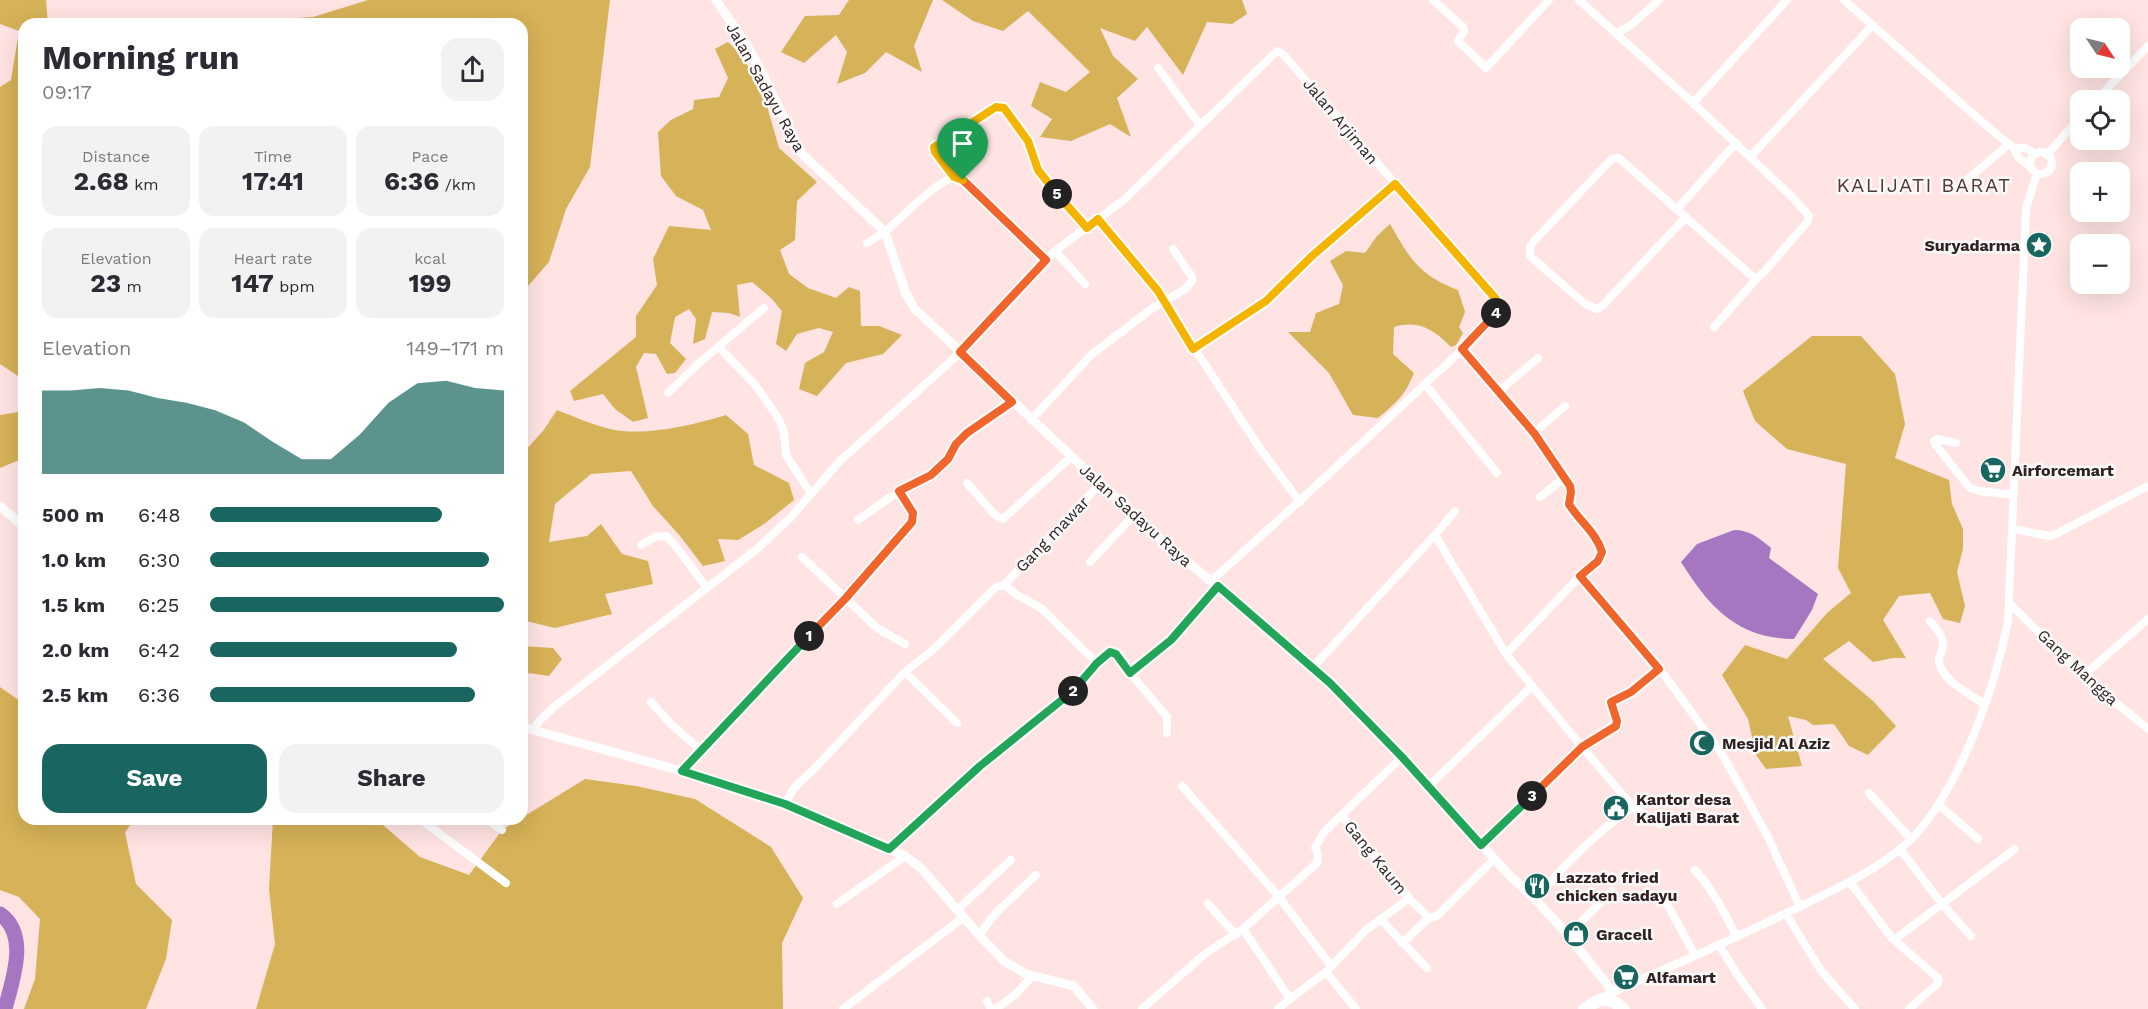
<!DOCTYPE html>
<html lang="en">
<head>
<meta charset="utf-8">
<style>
	:root { --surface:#fff; --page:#f2f2f3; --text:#2b2b33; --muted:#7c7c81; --accent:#196661 }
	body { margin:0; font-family:"Work Sans",sans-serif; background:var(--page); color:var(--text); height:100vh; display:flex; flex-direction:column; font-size:22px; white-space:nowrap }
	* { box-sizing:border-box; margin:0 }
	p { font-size:20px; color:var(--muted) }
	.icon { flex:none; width:33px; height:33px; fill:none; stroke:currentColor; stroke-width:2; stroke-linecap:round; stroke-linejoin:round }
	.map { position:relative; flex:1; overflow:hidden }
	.sheet { position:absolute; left:18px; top:18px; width:510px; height:807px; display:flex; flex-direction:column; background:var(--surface); border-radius:18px; box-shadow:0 6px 24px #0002 }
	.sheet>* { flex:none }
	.needle { width:39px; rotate:125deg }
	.controls { position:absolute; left:2070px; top:18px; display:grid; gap:12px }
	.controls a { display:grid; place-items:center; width:60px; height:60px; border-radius:12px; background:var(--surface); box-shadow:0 6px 24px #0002; font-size:30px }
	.pin { position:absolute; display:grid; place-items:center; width:51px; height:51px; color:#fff; margin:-62px -26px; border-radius:50% 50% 50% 0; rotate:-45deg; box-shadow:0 0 6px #0007 }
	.pin .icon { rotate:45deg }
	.km { position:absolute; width:30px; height:30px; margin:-15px; border-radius:50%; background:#222; color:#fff; font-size:16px; line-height:30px; text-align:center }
	.round { display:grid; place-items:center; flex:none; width:63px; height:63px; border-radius:18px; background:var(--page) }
	.summary { display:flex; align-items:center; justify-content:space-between; height:102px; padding:0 24px }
	h1 { font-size:33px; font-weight:700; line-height:45px }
	.stats { display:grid; grid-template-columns:repeat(3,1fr); gap:9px; height:102px; padding:6px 24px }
	.stats div { display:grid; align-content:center; border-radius:15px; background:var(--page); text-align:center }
	.stats b { font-size:26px; font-weight:700 }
	.stats small { font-size:16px; font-weight:400 }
	.stats p { font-size:16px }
	.chart { height:168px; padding:12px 24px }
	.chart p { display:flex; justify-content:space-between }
	.chart svg { width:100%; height:108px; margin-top:6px; fill:var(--accent); opacity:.7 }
	.cta { display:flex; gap:12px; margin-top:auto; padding:12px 24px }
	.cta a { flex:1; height:69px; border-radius:18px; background:var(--accent); color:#fff; font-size:24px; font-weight:700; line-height:69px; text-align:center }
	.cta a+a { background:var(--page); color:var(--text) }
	ul { padding:0 24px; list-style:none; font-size:20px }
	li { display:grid; grid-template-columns:96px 72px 1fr; align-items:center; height:45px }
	li i { height:15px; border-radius:8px; background:var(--accent) }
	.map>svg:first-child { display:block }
</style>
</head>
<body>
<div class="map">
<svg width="2148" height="1009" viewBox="0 0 2148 1009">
	<rect width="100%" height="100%" fill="#ffe4e3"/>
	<path fill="#d6b258" d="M0,0H46L48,24H24V409L21,378L0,364V87L11,80L19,31L0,24Z
		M368,0H610L590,167L566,209L549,262L522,293V24H240L245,21L313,17Z
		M849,0H933L914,46L922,72L886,52L865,73L837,84L847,52L836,35L804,63L781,52L805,16L839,15Z
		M942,0H1242L1247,14L1232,24L1207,22L1183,75L1147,27L1135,41L1100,28L1113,56L1138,79L1117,98L1131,137L1110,124L1071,141L1040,137L1052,119L1031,106L1040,82L1066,92L1090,72L1028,11L1003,31L973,21Z
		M728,42L743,57L765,99L779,148L817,182L797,201L795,240L780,250L789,274L808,288L836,298L849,287L860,291L861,326H879L902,335L883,354L846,363L817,396L799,389L805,363L824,352L833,332L819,328L797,334L786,351L776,344L782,311L771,298L752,282L737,285L740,317L729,313L712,312L705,339L693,344L696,319L689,309L675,317L670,343L686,359L675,373L667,374L656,354L644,353L636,367L648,418L633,422L615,409L603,394L574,401L570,391L636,337V316L657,285L653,259L669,226L711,230L703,210L676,196L661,176L658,132L671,120L693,109L694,100L719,97L728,78L715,49Z
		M1390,224C1410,259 1419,275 1458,290L1465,312L1459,327L1463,333L1456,345L1451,347C1433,329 1419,320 1394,327L1393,354L1414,373C1404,397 1397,402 1378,418L1353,415L1329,373L1288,332H1310L1316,313L1339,304L1343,285L1330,261L1346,251L1365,253L1377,236Z
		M1812,336H1861L1895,374L1905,424L1895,458L1949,480L1952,504L1963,529V549L1957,572L1965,606L1960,623L1943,619L1930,593L1899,596L1883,620L1906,658H1893L1873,662L1849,641L1823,659L1873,701L1896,726L1868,755L1849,746L1834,724L1813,725L1806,720L1788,716L1802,766L1766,769L1756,755L1748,719L1722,675L1745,645L1787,659L1827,613L1851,593L1838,568L1846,464L1787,449L1755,421L1743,391Z
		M557,410C575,417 593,425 610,429C644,437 693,425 726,415L748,434L754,465L789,483L794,500L764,524L738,540L718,539L725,561L703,566L680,536L653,506L631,471L591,474L555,504L549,542L587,536L601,524L622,554L648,561L653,584L605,594L612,614L555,628L522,620V454L543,431Z
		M24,411V458L0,468V415Z
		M522,646L553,648L562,659L549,676L529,673L522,682Z
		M0,687L24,704V819H135L125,832L136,884L172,920L166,959L146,1009H24L35,979L40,919L19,897L0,890Z
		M585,779L636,786L695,799L771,847L803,898L782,943L783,1009H256L275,944L269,889L273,819H376L420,857L469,875L502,830Z"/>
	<path fill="#a577c0" d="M1734,530C1750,530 1759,538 1771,548L1769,558L1818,594L1812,610L1794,639C1738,639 1709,607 1681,562L1697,544Z"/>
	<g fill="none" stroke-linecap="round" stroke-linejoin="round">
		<path stroke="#a577c0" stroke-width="15" d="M0,914C30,935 12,981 5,1009"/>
		<path stroke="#fff" stroke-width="8" d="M1433,0L1463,27L1464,31L1458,41L1486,68L1549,0
			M1579,0L1693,103L1791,196L1809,216L1808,221L1763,273L1758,277H1753L1619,158L1612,159L1605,166L1534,241L1530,247V256L1585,304L1597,309L1602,306L1686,217
			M1844,0L1989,128L2014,148L2018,157L2031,167
			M1616,34L1631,25L1659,0
			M1158,68L1200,125
			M2096,100L2148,46
			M1693,103L1787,0
			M2014,148H2025L2036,154
			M2030 163a11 11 0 1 1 22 0a11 11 0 1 1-22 0Z
			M2047,155L2080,117
			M1750,157L1872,26
			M954,177L935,152L934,148L935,145L996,107L1004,108L1028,140L1032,149L1036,167L1042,176L1087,228
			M1955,190L2009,144
			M1677,209L1736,143
			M1099,219L1158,291L1164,302L1185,289L1192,281V277L1173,249
			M867,243C874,239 881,235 887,230C902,218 940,176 959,177L1046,260
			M1055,251L1085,284
			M1714,327L1758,277
			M719,347L756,386L779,419L784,433L786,455L811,494
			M1193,349L1266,301L1313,256L1395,184
			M1463,349L1534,433L1570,486L1571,492L1569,504L1591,531L1602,552L1598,561L1580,576
			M1425,384L1497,473
			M1499,391L1538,358
			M668,393L699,363L764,308
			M1031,420L1091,355L1154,307L1164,302L1261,450L1300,502
			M1534,433L1565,406
			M1956,443L1937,439L1934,441L1935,444L1969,487L1979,491L2014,495
			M967,483L995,515L1003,519L1071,457
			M1540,497L1564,478
			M1455,511L1435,535L1506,654
			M858,520L899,491
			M2013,529L2050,536L2056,534L2148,486
			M641,545L655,537L667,536L681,553L706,587
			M802,557L877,628L905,644
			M1090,562L1134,515
			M1004,585L1100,484
			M2009,603L2083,676L2148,729
			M1930,621C1937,630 1946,638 1942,650C1941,654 1938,659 1939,663C1944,682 1970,694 1984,704
			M1097,663L1110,652H1114L1130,673L1171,640L1218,586
			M1313,667L1435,535
			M905,672L957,723
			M1130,673L1167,717V733
			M2083,676L2148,619
			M651,702L671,724L700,750
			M534,729L539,721L554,707L757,549L790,518L840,461L960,353L1003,304L1055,251L1125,199L1277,51L1283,54L1499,304C1496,322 1442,368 1426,383C1355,450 1284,516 1212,580
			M682,771L845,599L913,522V513L899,491L931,475L948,459L956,444L967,433L1012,402
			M1182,786L1279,897L1331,966
			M1429,786L1531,687
			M1869,793L1911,839
			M785,804L794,788L817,766L905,672L935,648L996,587L1004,585L1017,595L1041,608L1097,663C1075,694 1044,712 1016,736C972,772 931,810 889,849
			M1939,805L1978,839
			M1633,807L1660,824
			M1341,815L1410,899
			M420,819L506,883
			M487,819L502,830
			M1481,845L1582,747L1506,654L1580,576L1665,676L1722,754L1767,835L1800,907
			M1900,849L1942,904L1971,936
			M1695,870C1713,890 1725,914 1737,937
			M1850,882L1891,937L1939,979L1937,984L1909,1009
			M1662,895L1695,955
			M1535,899C1565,865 1596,832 1633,807L1582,747L1616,726V719L1611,705L1614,700L1631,692L1659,669
			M837,904L905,856
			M1208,904L1236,935
			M957,910L1011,860
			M1786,914L1822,972L1855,1009
			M1380,919L1427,968
			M1243,929L1290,999L1326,972L1356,1009
			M979,935L996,913L1036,875
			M1568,935L1612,891
			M1894,940L2015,849
			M1402,943L1429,918
			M1719,945L1737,974L1762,1009
			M1326,972L1366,930L1407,900L1410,899L1429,918L1437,916L1494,859
			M1613,992C1677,964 1741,936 1803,905C1841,886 1885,867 1915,835C1961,785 1995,688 2008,621L2026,209L2037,173
			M987,1001L991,1009
			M843,1009L964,917
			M996,1009L1016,994L1032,976
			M1142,1009L1206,953L1243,929L1317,863L1318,854L1315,848L1324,832L1402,757
			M1278,1009L1290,999"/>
		<path stroke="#fff" stroke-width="9" d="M716,0L748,47L762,73L802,154L885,232L906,294L915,309L1153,533L1261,623L1330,683L1402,757L1509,875L1535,899L1568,935L1613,992L1601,999
			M0,506L24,527
			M522,727L682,771L743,790L785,804L905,856L921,868L979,935L1004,961L1026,974L1074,986L1093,1009"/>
		<path stroke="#fff" stroke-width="12" d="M1584,1009L1601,999L1614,1002L1624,1009"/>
	</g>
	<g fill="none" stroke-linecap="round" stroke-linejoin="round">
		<defs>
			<path id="split-1" d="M809,636L845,599L912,522L913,513L899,491L931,475L948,459L956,444L967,433L1012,402L960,352L1046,260L963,180"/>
			<path id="split-2" d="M809,636L682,771L785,804L889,849L980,766L1073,691"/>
			<path id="split-3" d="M1073,691L1097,663L1110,652L1116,654L1130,673L1171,640L1218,586L1330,683L1402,757L1481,845L1532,796"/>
			<path id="split-4" d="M1496,313L1462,349L1534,433L1570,486L1571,492L1569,504C1579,521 1596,532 1602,552L1598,561L1580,576L1659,669L1631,692L1611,702L1617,721L1616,726L1582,747L1532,796"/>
			<path id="split-5" d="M1057,194L1087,228L1098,219L1158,291L1193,349L1266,301L1312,256L1395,184L1496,299L1499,304L1496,313"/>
			<path id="split-6" d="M963,180L954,177L935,152L934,147L996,107L1004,108L1028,141L1038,170L1057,194"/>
		</defs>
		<use href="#split-1" stroke="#fff" stroke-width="12"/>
		<use href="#split-2" stroke="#fff" stroke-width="12"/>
		<use href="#split-3" stroke="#fff" stroke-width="12"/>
		<use href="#split-4" stroke="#fff" stroke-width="12"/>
		<use href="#split-5" stroke="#fff" stroke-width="12"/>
		<use href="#split-6" stroke="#fff" stroke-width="12"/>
		<use href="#split-1" stroke="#f0652b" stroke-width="8"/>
		<use href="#split-2" stroke="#22a559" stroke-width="8"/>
		<use href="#split-3" stroke="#22a559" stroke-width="8"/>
		<use href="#split-4" stroke="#f0652b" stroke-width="8"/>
		<use href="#split-5" stroke="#f5b400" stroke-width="8"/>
		<use href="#split-6" stroke="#f5b400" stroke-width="8"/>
	</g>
	<defs>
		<symbol id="sight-disc" viewBox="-11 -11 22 22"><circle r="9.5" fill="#196661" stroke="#f9f9f9"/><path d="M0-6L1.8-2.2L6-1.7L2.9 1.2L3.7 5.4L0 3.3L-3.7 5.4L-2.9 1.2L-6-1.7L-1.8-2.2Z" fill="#fff"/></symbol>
		<symbol id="supermarket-disc" viewBox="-11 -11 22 22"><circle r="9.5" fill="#196661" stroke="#f9f9f9"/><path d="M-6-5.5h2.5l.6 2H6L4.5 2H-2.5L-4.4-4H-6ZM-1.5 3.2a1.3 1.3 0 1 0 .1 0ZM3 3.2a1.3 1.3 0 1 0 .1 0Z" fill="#fff"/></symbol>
		<symbol id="mosque-disc" viewBox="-11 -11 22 22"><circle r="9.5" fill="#196661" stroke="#f9f9f9"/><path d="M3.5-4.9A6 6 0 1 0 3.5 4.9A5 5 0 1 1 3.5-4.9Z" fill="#fff"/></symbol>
		<symbol id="civic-disc" viewBox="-11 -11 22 22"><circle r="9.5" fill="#196661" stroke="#f9f9f9"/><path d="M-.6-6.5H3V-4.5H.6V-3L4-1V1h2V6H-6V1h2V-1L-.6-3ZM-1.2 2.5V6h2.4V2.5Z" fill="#fff"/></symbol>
		<symbol id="restaurant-disc" viewBox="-11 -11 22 22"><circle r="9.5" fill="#196661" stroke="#f9f9f9"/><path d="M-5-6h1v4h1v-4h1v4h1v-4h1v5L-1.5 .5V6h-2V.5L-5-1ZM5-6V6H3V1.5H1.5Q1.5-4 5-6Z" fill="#fff"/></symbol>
		<symbol id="shop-disc" viewBox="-11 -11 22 22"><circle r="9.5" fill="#196661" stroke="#f9f9f9"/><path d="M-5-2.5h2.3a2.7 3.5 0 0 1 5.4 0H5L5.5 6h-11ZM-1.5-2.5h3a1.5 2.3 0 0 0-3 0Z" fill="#fff"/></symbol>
	</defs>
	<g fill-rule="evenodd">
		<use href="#sight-disc" x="2024" y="230" width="30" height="30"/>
		<use href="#supermarket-disc" x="1978" y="455" width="30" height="30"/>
		<use href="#mosque-disc" x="1687" y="728" width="30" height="30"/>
		<use href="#civic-disc" x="1601" y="793" width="30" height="30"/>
		<use href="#restaurant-disc" x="1522" y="871" width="30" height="30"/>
		<use href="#shop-disc" x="1561" y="919" width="30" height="30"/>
		<use href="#supermarket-disc" x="1611" y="962" width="30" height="30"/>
	</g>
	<g text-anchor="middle" stroke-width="5" stroke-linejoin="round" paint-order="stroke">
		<g font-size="16" fill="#312121" stroke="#f9f9f9">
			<text transform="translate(766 87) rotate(61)" y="6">Jalan Sadayu Raya</text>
			<text transform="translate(1341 121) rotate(50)" y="6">Jalan Arjiman</text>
			<text transform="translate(1136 515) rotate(42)" y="6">Jalan Sadayu Raya</text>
			<text transform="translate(1052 534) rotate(-46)" y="6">Gang mawar</text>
			<text transform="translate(2078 667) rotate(43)" y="6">Gang Mangga</text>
			<text transform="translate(1376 857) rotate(51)" y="6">Gang Kaum</text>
		</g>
		<g font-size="16" font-weight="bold" fill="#312121" stroke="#f9f9f9" text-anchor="start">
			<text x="2020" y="251" text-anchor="end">Suryadarma</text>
			<text x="2012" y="476">Airforcemart</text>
			<text x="1722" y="749">Mesjid Al Aziz</text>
			<text x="1636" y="805">Kantor desa<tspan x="1636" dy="18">Kalijati Barat</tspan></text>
			<text x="1556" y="883">Lazzato fried<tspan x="1556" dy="18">chicken sadayu</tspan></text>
			<text x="1596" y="940">Gracell</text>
			<text x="1646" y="983">Alfamart</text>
		</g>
		<g font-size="20" letter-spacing="1.5" fill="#573636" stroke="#f9f9f9">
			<text x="1924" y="192">KALIJATI BARAT</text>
		</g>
	</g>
</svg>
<div class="controls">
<a><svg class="needle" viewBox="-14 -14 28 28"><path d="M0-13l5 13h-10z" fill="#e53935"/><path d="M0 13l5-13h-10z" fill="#7c7c81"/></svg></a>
<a><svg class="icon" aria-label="locate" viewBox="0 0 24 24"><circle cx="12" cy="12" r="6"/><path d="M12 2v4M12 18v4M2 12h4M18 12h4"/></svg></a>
<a>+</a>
<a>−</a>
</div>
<div class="pin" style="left:963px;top:180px;background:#1e9e55"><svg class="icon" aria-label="arrive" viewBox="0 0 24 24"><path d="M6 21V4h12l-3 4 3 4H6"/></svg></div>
<b class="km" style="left:809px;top:636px">1</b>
<b class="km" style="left:1073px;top:691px">2</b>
<b class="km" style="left:1532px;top:796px">3</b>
<b class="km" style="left:1496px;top:313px">4</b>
<b class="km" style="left:1057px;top:194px">5</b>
<section class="sheet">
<div class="summary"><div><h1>Morning run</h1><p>09:17</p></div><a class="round"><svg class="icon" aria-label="share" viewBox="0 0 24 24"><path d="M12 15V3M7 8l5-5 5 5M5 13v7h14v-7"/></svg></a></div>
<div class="stats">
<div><p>Distance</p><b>2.68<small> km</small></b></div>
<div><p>Time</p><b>17:41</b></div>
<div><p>Pace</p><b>6:36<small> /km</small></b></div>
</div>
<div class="stats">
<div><p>Elevation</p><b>23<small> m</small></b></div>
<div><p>Heart rate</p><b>147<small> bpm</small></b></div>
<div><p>kcal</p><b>199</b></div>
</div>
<div class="chart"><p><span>Elevation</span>149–171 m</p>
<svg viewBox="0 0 160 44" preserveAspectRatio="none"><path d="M0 44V10L10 10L20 9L30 10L40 13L50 15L60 18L70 23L80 31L90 38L100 38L110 28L120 15L130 7L140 6L150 9L160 10V44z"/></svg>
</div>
<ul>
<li><b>500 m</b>6:48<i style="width:79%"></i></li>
<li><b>1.0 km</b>6:30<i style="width:95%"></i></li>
<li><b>1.5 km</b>6:25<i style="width:100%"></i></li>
<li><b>2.0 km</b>6:42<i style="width:84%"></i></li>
<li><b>2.5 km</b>6:36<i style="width:90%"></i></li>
</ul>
<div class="cta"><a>Save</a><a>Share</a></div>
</section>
</div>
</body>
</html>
